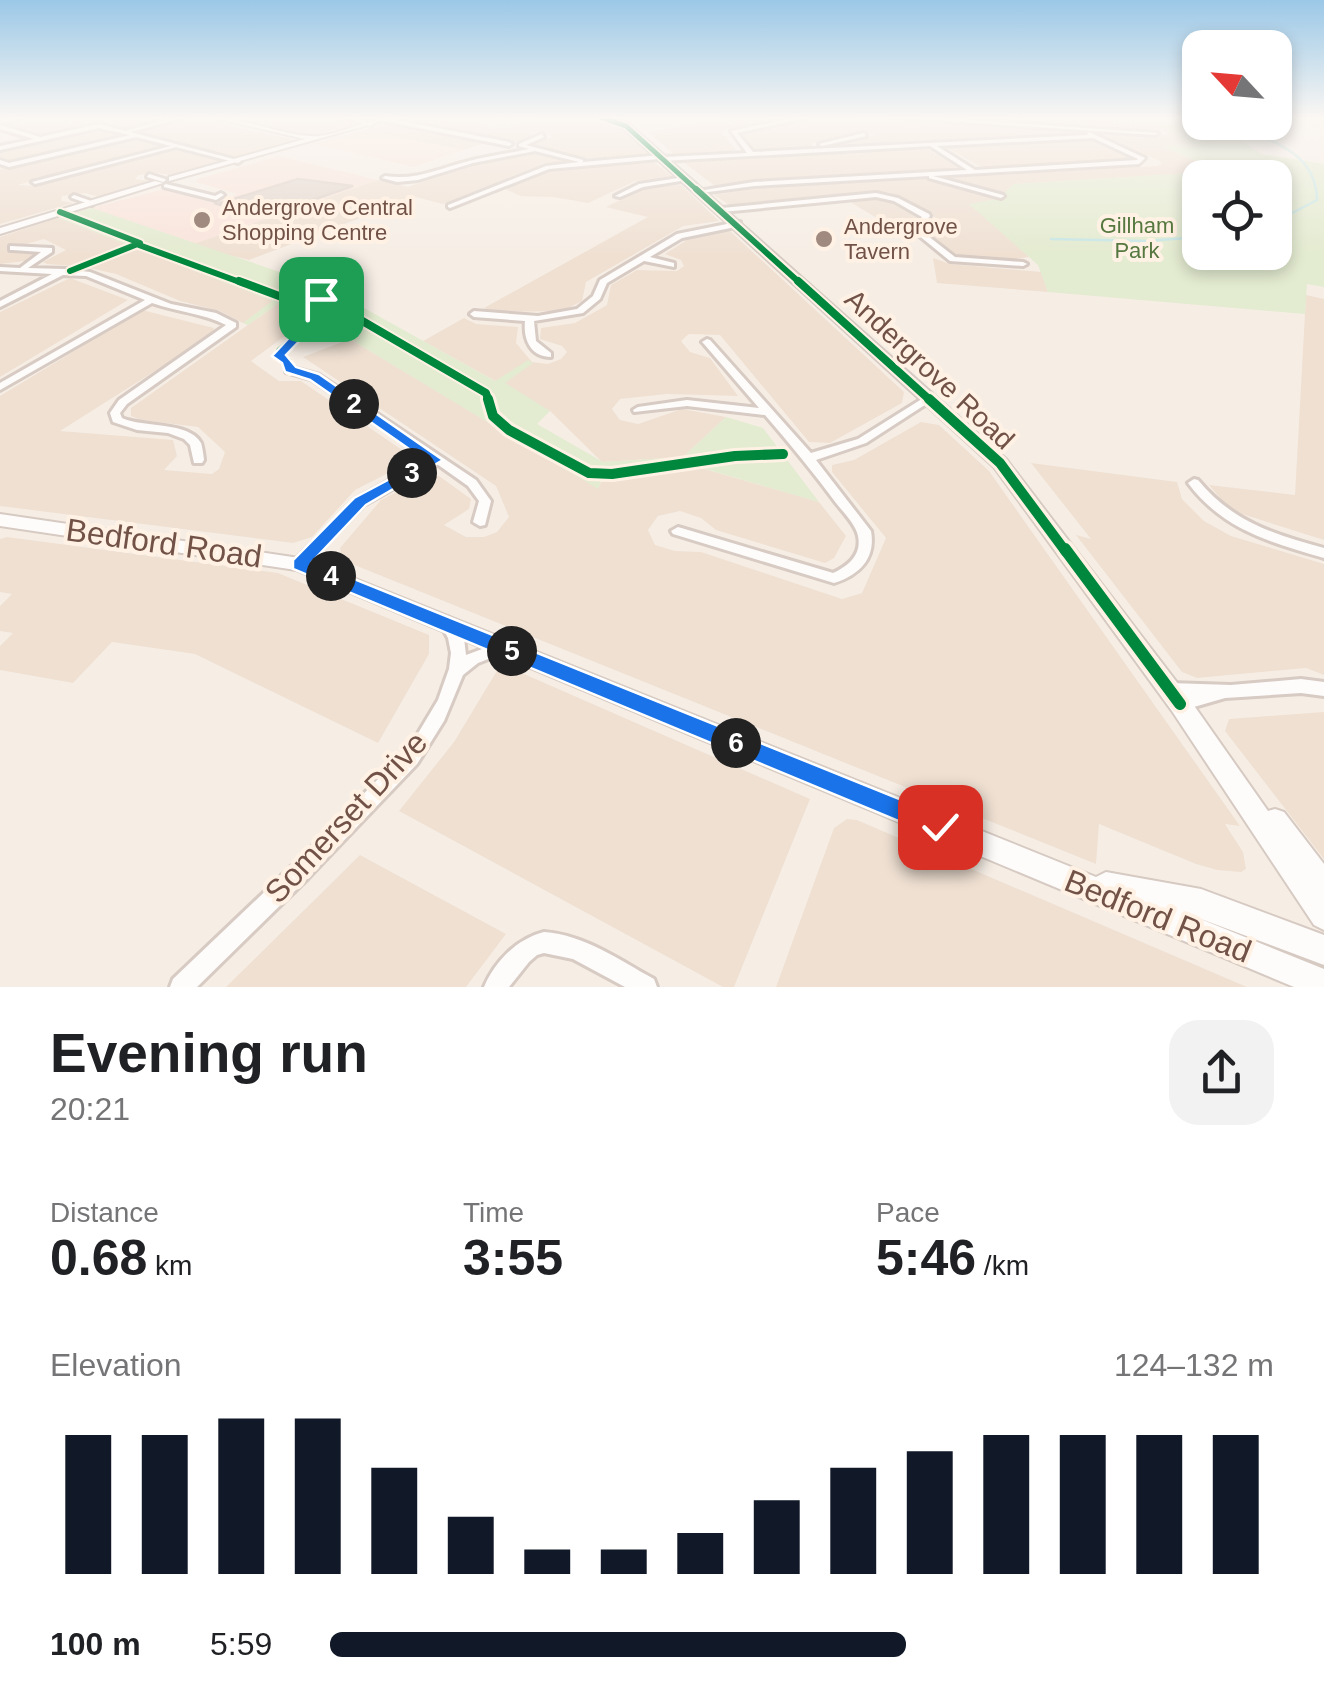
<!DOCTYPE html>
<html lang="en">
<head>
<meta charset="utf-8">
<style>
	:root { --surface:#fff; --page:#f2f2f2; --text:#202124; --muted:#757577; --accent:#111827 }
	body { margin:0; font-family:Helvetica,sans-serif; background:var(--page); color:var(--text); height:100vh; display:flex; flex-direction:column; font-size:38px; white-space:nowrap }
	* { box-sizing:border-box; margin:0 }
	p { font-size:32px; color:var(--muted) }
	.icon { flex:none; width:55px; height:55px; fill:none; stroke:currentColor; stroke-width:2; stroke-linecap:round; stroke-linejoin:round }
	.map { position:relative; height:987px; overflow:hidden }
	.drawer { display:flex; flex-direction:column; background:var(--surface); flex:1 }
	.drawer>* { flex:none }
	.needle { width:65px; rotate:296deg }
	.buttons { position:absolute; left:1182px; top:30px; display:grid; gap:20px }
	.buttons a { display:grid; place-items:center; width:110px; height:110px; border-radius:20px; background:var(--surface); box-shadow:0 5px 15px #0003; font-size:50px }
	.pin { position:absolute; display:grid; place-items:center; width:85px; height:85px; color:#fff; margin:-42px; border-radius:20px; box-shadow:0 5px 15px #0006 }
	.km { position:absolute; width:50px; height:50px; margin:-25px; border-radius:50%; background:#222; color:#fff; font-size:28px; line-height:50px; text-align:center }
	.round { display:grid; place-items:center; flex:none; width:105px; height:105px; border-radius:30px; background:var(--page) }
	.summary { display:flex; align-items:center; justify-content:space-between; height:170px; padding:0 50px }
	h1 { font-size:55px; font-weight:700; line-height:75px }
	.stats { display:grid; grid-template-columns:repeat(3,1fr); gap:15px; height:170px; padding:10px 50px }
	.stats div { display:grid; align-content:center }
	.stats b { font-size:50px; font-weight:700 }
	.stats small { font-size:28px; font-weight:400 }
	.stats p { font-size:28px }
	.chart { height:280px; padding:20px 50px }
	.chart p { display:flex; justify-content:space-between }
	.chart svg { width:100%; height:180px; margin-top:10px; stroke:var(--accent); stroke-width:6 }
	ul { padding:0 50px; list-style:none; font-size:32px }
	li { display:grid; grid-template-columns:160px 120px 1fr; align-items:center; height:75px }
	li i { height:25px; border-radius:12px; background:var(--accent) }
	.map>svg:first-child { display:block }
</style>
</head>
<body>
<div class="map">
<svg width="1324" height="987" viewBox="0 0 1324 987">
	<rect width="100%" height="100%" fill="#f6eee5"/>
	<path fill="#efe0d2" d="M32,117H176L126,129L97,124L44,136L2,124Z
		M226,117H338L357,123L312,136Z
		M402,117H496L478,124L504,129L539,117H584L614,123L647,153L588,160L527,145L556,136L535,132L530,134L534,136L515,143L399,120Z
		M733,117H793L726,129L722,133L737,151L734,153L675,155L648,132Z
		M823,117L1066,130L1079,134L827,145L876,135L861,132L812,143L813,148L761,151L755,150L740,134Z
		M910,117L1162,122L1216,126L1240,141L1164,146L1206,165L1208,172L1015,184L1005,193L946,178L1157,166L1162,164L1160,161L1093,132L1168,134L1163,130Z
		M196,118L295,140L297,141L237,157L136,132Z
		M390,123L487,142L463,150L364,130Z
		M95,129L125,136L17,162L0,158V150Z
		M137,138L165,146L17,185L37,186L173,149L222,161L173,176L159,173L139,175L135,179L151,181L100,197L85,193L62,196L61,201L73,203L0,224V169Z
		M1088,139L1132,159L983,168L947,148Z
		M926,148L959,168L715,186L683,162Z
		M532,153L569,158V161L545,163L443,204L416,197L249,260L190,245L378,180L408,187L473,164Z
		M651,160L672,176L635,181L588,203L554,197L521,196L505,189L550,170Z
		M926,179L997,199L972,204L1029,257L997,261L954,255L924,232L932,227H953L888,192L731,206L714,195L755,188Z
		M681,185L719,221L683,226L586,282L582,301L562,311L496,312L484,308L648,217L606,207L646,187Z
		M884,198L919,218V220L900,232L852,203L854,199Z
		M58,218L133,247L72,266L47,264L43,262L66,250L44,239L11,248L38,253L25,261L0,264V237Z
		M730,231L904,392L902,403L830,443L809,442L720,335L689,334L681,341L690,352L710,358L738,396L667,394L620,399L612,409L620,420L638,424L682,409L726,417L683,457L602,462L550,411L423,341L464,318L476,324L518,327L516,343L532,362L548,364L561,359L567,352L562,346L540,339L541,328L575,323L607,305L611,285L637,270L677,271L684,266L681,260L665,254L693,236Z
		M139,249L274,301L243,323L220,311L180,301L116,274L85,267Z
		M933,258L950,264L1041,272L1048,292L937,283Z
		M70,278L128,300L0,377V312Z
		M1306,295L1324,299V540L1242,514L1226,505L1209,485L1295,495Z
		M279,303L312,316L251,361L279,381H301L411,456L406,464L355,490L312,537L293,543L0,506V396L142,310L214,328L212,335L60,431L173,440L177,456L164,470L212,474L219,469L225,452L198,427L141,420L131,416V408Z
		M350,339L598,488L601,482L694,466L819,502L846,536L834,558L825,563L716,530L701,518L680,511L658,516L648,530L655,545L675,551L701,552L842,599L862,593L886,538L832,472V465L854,460L921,422L939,425L989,471L1240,826L1225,824L1243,852L1246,869L1241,872L1217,870L1196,864L1099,824L1096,864L342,560L340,548L381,500L427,476H439L471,499L469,509L444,525L466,537H484L497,532L509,517L496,486L303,357Z
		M1031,463L1177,482L1182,499L1204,521L1231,536L1324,564V675L1306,668L1197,678L1182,672L1076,535L1091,539Z
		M7,537L278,573L429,635V654L378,743L195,654L112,642L73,683L0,670V646L13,633L0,631V606L12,594L0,592V539Z
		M501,664L810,799L734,987H723L399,811L454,742Z
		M1324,712V859L1225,731L1229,719Z
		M847,819L857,820L1247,987H776L834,828Z
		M360,855L506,934L466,987H226Z"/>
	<path fill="#f9e4db" d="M364,130L463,150L414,167L315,144Z
		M279,156L378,180L190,245L92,208L165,189L221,205L219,201L238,194L196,182L198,179Z"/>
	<path fill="#e3ebd0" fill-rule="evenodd" d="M1152,121L1216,126L1262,154L1324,164V287L1307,284L1305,314L1048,292L1038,265L969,204L997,199L1014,184L1207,172L1206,165L1161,146L1190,144ZM1200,178H1275V252H1200Z
		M92,208L330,289L495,381L528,360L533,363L505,383L550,411L537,424L603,462L683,457L726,417L763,428L819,502L695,466L601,481L598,489L312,316L279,303L248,325L243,323L272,301L58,218Z"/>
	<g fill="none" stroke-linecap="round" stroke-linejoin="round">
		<path stroke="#c8e6e5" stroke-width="2.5" d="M1261,122L1262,136C1293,150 1316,164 1317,200L1275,222
			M1051,239L1146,241L1200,237"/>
	</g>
	<path fill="#e2d6cd" stroke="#ded0c8" stroke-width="2.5" d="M298,179L353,186L264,217L217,204Z"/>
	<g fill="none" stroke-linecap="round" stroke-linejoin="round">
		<defs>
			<path id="street" d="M176,117H186L130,132L241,161L238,163L176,147L35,184L32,182L171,146L136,137L9,167L0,164V160L9,163L130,135L99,128L0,150V146L34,139L0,129V125L40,137L99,124L125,131Z
				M345,117H354L373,124L370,126Z
				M798,117H810L737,133L753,152L1087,135L1089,132L1145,158L1139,164L933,176L1003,195L1004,196L1001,198L929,178V176L754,186L701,193L698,191L754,182L967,170L930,146L662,161L659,159L549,169L450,208L448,207V205L546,166L579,162L535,151L473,163L418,180L397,182L382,178L385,176C416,181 440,168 469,161C487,156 506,154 524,150L529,149L519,146V144L542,134L544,137L526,145L583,160V162L661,155L664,157L747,153L731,131ZM1093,138L1138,159L1137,160L975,170L937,146Z
				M889,117H924L1158,133L1155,135Z
				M386,118L509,142L512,144L509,146L384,121Z
				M864,133L866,136L822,146L819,144Z
				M149,174L165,179L166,180L163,182L147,177Z
				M685,177L687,180L643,187L620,197L615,196L639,184Z
				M166,184L215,196L221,193L224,195L216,200L164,187V185Z
				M876,193L898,198L929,214L930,216L919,229L955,257L1023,262L1027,264L1023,266L950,261L911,229L922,217L894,201L876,197L722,212L719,210L722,208Z
				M74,195L94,202L95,203L92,205L72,198L71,197Z
				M737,222H740V226L682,238L650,257L674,263V267L644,261L607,283L600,299L583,313L534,321L536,341L551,353V357C531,357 523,340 525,321L474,317L470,314L474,311L538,316L577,309L593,296L600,280L677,234Z
				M10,246L52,248V252L28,268L65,269L90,272L171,304L216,313L236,323V327L127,404L120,413L122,418C143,428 189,421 201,443C202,445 204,458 204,460L202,463H194L190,445L184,439L168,433L137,430L113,422L110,413L119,400L226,325C203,313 177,312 152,303L0,390V383L145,300L86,276L63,275L0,307V301L52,274L0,271V267L20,268L41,252L13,250H10Z
				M707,339L710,340L811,453L858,439L925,397H933L934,399L866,443L816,460L871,531C876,559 859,575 834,583L673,534L671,531L678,527L833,573C848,566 862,555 858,536C856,525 844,513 836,503C814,473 790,444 765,415L687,406L634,412L633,410L638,407L687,400L759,408L704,344L702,342Z
				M290,367L319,375L476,480L491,501L485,525L480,526L473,522L479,501L468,486L437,464L364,505L304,567H294L292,564L294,561L356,499L429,459L311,379L286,372V368Z
				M1194,479L1198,480C1233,522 1273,534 1324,548V558C1270,542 1223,530 1188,483Z
				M449,619L454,621L464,638L466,655L501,642L506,644L509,648L506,652L478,663L463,675L444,721L417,764L308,878L197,987H170L173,979L318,841L411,745L438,700L449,669L451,653L448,638L441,625L444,621Z
				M1301,679L1324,682V696L1301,693L1225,698L1180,711L1174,709L1172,704L1174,699L1181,697L1164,695L1162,690L1164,685L1170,683L1231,685Z
				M544,932C585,935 619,960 654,979L657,987H625L573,959L544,953L537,955L529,962L509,987H484C495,961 517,939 544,932Z"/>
			<path id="secondary" d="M11,117H26L0,124V120Z
				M209,117C244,117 276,134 311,136C336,138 368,117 396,117L169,181V177L305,139Z
				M597,117H608L629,124L1006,459L1188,697L1268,811L1275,809L1284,812L1324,864V930L1314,925L1172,711L994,467L623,128Z
				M155,181L163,183L0,234V228Z
				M0,514L306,559L1096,877L1106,872L1201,889L1324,935V965L1193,916L1324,969V987H1294L296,570L0,526Z"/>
		</defs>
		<use href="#street" stroke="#d7cbc4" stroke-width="6"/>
		<use href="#secondary" stroke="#d6cac2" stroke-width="4"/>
		<use href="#street" fill="#fefcfb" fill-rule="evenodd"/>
		<use href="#secondary" fill="#fefcfb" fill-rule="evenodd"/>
		<defs>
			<path id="cycleway-far4" d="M600,117L626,126L698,191"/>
			<path id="cycleway-far3" d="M696,189L801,284
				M60,212L140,243L70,271
				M139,245L245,284"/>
			<path id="cycleway-far2" d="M239,281L287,299L330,304L347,312L305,329L280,351L278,356L288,362L290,370
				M798,281L932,402
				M347,312L486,393L489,402"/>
			<path id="cycleway-far1" d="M488,399L493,416L509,430L589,473L612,474L735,456L783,454
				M929,399L1000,463L1066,552"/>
			<path id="cycleway" d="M1065,549L1180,704"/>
		</defs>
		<use href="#cycleway-far4" stroke="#fff2e5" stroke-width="8"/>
		<use href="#cycleway-far3" stroke="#fff2e5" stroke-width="10"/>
		<use href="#cycleway-far2" stroke="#fff2e5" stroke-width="12"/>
		<use href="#cycleway-far1" stroke="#fff2e5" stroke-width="16"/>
		<use href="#cycleway" stroke="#fff2e5" stroke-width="19"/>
		<use href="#cycleway-far4" stroke="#00873e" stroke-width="5"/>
		<use href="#cycleway-far3" stroke="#00873e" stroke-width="6"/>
		<use href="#cycleway-far2" stroke="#00873e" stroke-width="8"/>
		<use href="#cycleway-far1" stroke="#00873e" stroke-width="10"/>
		<use href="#cycleway" stroke="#00873e" stroke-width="12"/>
	</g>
	<linearGradient id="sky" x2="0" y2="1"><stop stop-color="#9bc8e7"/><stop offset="0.46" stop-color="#fbf7f3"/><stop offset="1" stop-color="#fbf7f3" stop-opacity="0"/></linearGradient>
	<rect width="1324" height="256" fill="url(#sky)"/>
	<path fill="#1a73e8" stroke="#fff" stroke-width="2.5" d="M317,297H325L352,312L309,331L286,355L296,367L319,374L443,460L366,505L312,562L949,819L953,827L949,835L940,839L932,835L293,569V560L354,498L425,460L310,380L285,372L282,363L272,356L300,326L337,312L317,302Z"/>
	<g fill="#a0897e" stroke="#fff2e5" stroke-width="4">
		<circle cx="202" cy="220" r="10"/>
		<circle cx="824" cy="239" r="10"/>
	</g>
	<g text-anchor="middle" stroke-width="8" stroke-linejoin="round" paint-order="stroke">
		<g font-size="22" fill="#725247" stroke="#fff2e5" text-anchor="start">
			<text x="222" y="215">Andergrove Central<tspan x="222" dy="25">Shopping Centre</tspan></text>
			<text x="844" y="234">Andergrove<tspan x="844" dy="25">Tavern</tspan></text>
		</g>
		<g font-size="22" fill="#567840" stroke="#fff2e5">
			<text x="1137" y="233">Gillham<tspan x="1137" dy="25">Park</tspan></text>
		</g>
		<g font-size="28" fill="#725247" stroke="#fff2e5">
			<text transform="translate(930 369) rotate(43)" y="10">Andergrove Road</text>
		</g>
		<g font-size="32" fill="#725247" stroke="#fff2e5">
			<text transform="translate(164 543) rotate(8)" y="11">Bedford Road</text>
			<text transform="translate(346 817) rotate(-47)" y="11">Somerset Drive</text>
			<text transform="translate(1158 916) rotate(22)" y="11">Bedford Road</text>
		</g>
	</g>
</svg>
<div class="buttons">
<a><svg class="needle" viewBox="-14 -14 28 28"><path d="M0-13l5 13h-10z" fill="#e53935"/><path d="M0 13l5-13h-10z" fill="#757577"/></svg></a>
<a><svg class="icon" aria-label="locate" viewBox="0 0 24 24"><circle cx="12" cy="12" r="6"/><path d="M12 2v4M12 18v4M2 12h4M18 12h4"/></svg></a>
</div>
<div class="pin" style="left:321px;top:299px;background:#1e9e55"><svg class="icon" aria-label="arrive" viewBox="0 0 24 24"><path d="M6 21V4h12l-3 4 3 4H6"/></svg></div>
<div class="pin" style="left:940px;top:827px;background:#d93025"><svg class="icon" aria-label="check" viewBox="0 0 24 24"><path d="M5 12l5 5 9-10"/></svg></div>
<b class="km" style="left:354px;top:404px">2</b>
<b class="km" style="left:412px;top:473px">3</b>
<b class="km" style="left:331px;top:576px">4</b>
<b class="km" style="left:512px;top:651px">5</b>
<b class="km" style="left:736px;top:743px">6</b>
</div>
<section class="drawer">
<div class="summary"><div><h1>Evening run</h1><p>20:21</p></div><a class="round"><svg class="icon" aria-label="share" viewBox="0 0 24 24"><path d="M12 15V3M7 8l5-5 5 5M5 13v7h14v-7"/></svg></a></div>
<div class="stats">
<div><p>Distance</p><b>0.68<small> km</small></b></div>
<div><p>Time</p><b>3:55</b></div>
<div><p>Pace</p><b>5:46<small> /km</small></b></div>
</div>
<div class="chart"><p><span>Elevation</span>124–132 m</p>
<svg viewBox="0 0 160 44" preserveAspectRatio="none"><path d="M5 44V10M15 44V10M25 44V6M35 44V6M45 44V18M55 44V30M65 44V38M75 44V38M85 44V34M95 44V26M105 44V18M115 44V14M125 44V10M135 44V10M145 44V10M155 44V10"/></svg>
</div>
<ul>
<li><b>100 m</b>5:59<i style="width:61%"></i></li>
</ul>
</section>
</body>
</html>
